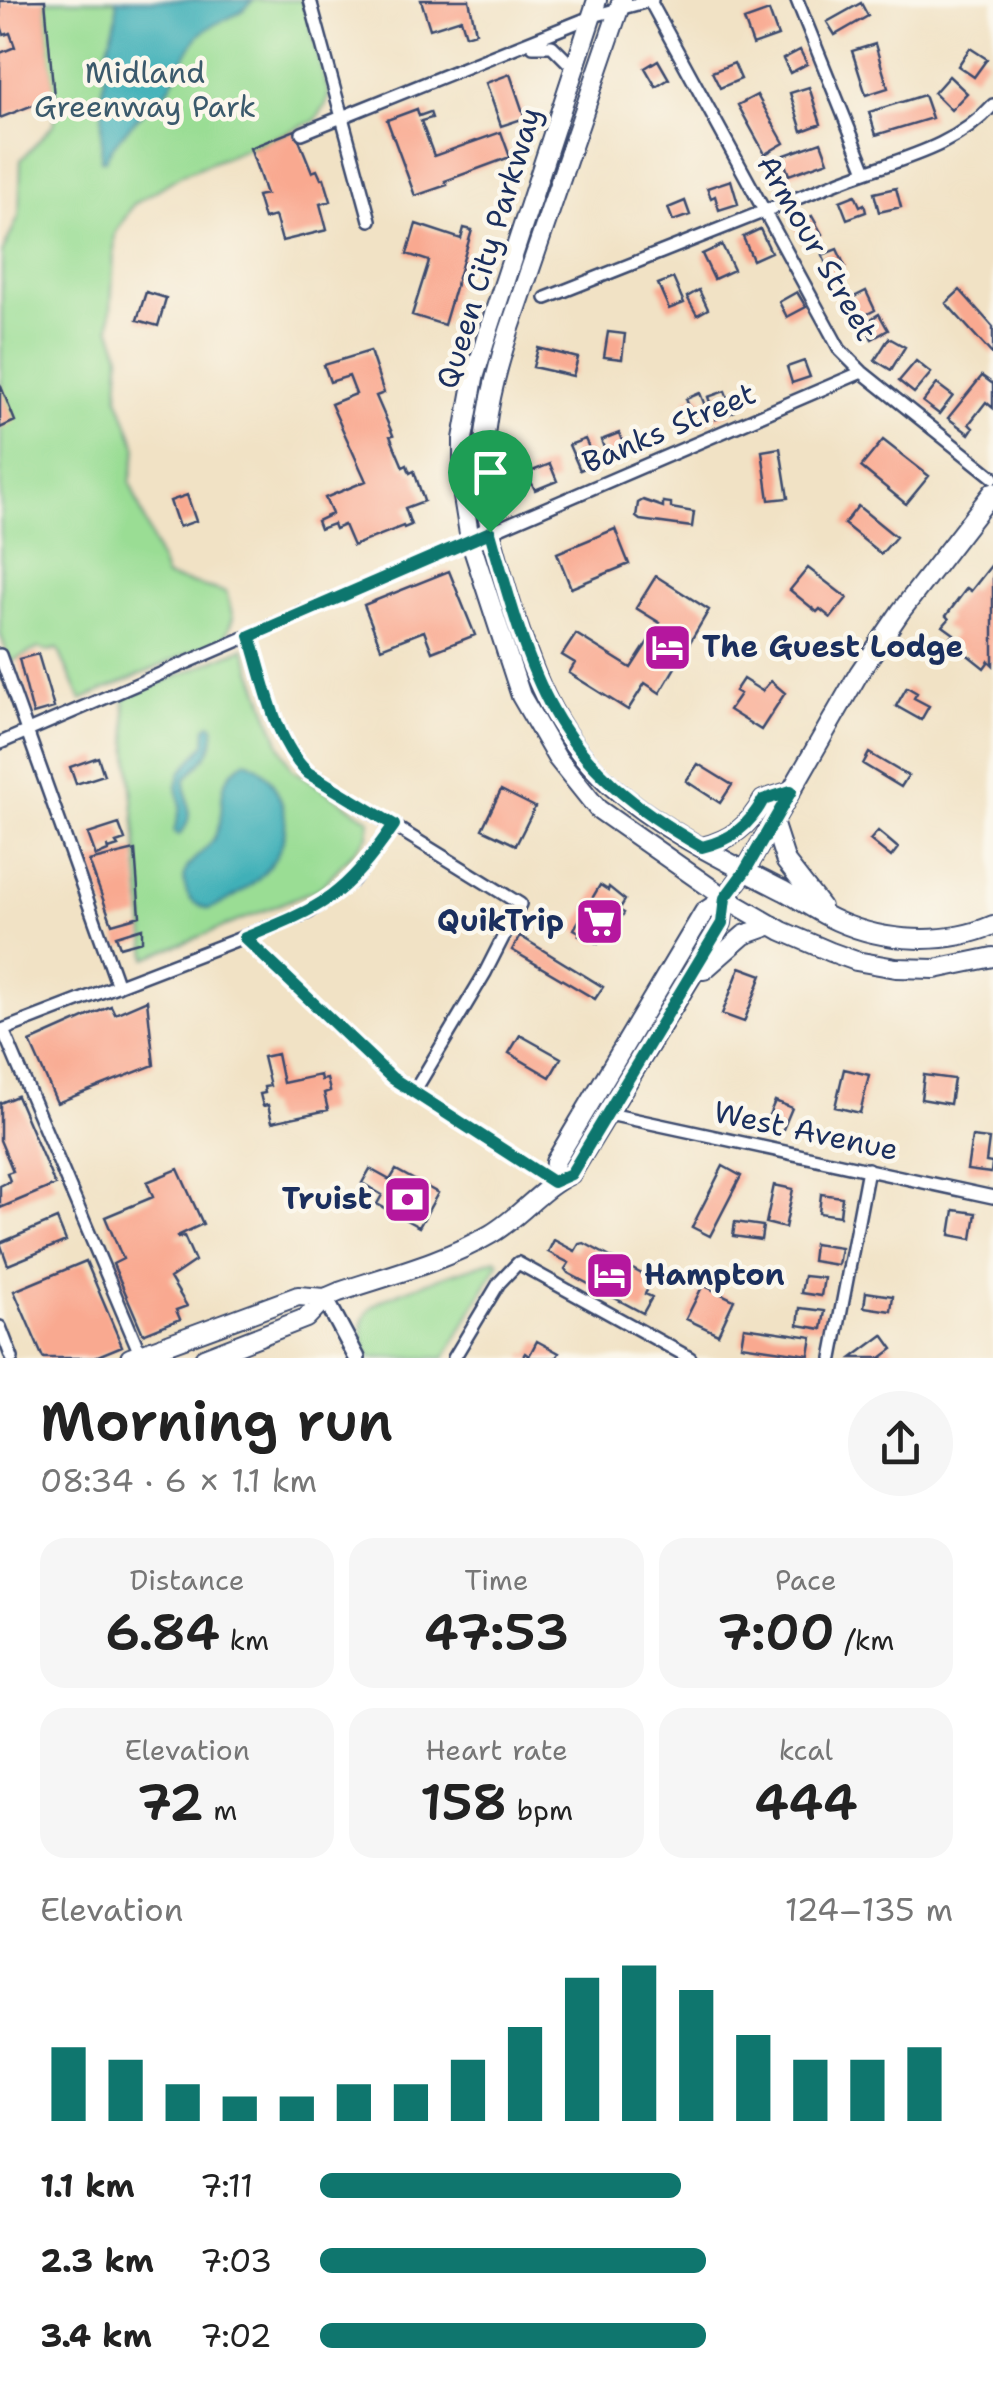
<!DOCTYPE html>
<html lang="en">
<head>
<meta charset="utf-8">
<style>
	:root { --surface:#fff; --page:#f6f6f6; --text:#222; --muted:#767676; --accent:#0f766e }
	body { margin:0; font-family:"Shantell Sans",sans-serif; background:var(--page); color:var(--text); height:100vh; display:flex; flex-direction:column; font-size:38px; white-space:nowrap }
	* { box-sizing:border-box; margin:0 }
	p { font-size:32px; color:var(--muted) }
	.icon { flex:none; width:55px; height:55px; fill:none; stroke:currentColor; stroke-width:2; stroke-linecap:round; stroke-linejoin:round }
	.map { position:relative; height:1358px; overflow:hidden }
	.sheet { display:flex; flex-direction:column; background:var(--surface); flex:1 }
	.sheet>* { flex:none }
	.pin { position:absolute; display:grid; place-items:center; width:85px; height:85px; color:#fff; margin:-102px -42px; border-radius:50% 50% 50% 0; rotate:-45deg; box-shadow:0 0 10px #0007 }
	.pin .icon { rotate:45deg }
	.round { display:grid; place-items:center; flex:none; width:105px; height:105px; border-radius:52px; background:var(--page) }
	.headline { display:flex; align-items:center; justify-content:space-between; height:170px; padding:0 40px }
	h1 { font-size:55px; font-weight:600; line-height:75px }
	.stats { display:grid; grid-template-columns:repeat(3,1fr); gap:15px; height:170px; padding:10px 40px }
	.stats div { display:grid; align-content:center; border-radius:25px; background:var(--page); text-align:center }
	.stats b { font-size:50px; font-weight:600 }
	.stats small { font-size:28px; font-weight:400 }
	.stats p { font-size:28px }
	.chart { height:280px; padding:20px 40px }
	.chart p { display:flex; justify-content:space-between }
	.chart svg { width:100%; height:180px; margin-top:10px; stroke:var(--accent); stroke-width:6 }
	ul { padding:0 40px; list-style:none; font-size:32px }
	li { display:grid; grid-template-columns:160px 120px 1fr; align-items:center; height:75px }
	li i { height:25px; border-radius:12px; background:var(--accent) }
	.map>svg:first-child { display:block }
</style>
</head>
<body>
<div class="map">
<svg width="993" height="1358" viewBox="0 0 993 1358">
	<rect width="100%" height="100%" fill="#fbf7ec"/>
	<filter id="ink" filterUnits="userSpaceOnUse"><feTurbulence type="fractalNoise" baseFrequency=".01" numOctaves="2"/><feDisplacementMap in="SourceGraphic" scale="20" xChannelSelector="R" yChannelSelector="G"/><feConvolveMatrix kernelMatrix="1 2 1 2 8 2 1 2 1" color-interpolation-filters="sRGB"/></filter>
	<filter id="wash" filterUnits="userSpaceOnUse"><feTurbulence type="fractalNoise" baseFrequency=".0048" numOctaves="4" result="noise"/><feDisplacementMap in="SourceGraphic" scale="40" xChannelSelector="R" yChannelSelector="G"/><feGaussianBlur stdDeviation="2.25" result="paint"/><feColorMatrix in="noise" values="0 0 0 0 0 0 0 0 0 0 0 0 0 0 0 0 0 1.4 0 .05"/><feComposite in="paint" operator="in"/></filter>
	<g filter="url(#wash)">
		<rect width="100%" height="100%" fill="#f1e2c5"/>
		<path fill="#9add94" stroke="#5a8679" stroke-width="2.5" d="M45,0H303L329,94L326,105L315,121L183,174L133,205L115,234L110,327L120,354L118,397L137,448L130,482L166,577L226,592L233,618L225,638L81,700L58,649L48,651L39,648L10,662L0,633L2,253L19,216L21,160L53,125L55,114Z
			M244,648L280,745L292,769L370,820L368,836L320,888L147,958L124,698Z
			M496,1259L499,1262L445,1358H370C361,1340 357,1324 371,1308C384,1293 472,1268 496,1259Z"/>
		<path fill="#3fb0b8" stroke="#2d708b" stroke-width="2.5" d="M116,0H253C239,19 217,19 200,34C185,50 180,72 168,89C162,98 152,104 145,111C130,126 114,141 105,160H101L103,85C106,75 105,69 106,59C108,36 119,28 116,0Z
			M211,724L214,726C216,751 201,762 185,779C185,801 197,817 179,835L174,832L181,806L177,787L180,773L205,744L206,727Z
			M246,761C262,766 271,779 278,794C304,848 255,890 209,909C197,905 189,902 186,890C177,862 203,858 214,838C231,808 208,783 246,761Z"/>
		<g id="blocks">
			<path fill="#f9a990" d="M45,0L54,97L43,115L38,103L0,118V53L15,47L10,33L4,35L0,23V1Z
				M421,0H469L476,32L466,35L461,19L430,29Z
				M861,3L868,16L835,35L827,22Z
				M769,11L778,36L753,45L744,20Z
				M875,44L888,88L866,95L852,51Z
				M970,48L987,59L974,77L958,66Z
				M800,50L807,64L790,73L783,59Z
				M658,60L669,79L656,87L645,68Z
				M734,63L741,79L720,88L712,72Z
				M510,74L525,118L501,126L486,83Z
				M949,76L967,93L951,110L934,93Z
				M809,87L821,124L802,131L790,93Z
				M757,95L784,143L765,154L738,105Z
				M924,95L932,118L876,135L869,112Z
				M417,109L419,116L430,112L432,118L421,121L434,156L501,132L510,157L445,181L447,185L415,196L387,120Z
				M295,130L312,172L317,170L321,179L324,178L331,201L320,204L327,230L282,241L275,216L264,219L257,196L266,194L250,148Z
				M821,142L828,161L789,175L782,156Z
				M731,180L738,204L719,210L715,196L711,198L707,188Z
				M896,188L901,207L879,212L874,193Z
				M855,195L860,206L864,204L866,212L847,219L840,201Z
				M685,201L690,215L673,221L668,208Z
				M812,216L822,234L804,244L794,226Z
				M416,224L461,239L464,228L472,230L444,325L412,315L429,261L407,254Z
				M760,229L771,252L753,260L743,237Z
				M722,245L734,270L714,279L702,254Z
				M837,249L845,266L830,272L822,255Z
				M673,278L684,303L669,309L658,284Z
				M699,290L708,309L697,315L687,297Z
				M960,290L993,327V355L946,303Z
				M866,291L875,310L854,321L844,302Z
				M146,292L166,298L158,326L137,320Z
				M797,292L806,307L787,317L779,302Z
				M879,314L888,330L872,339L863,324Z
				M608,332L625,334L622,359L604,357Z
				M889,338L905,347L891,370L875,360Z
				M538,348L578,358L573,376L533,367Z
				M370,351L384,393L376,396L393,435L390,436L403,467L407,465L410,473L414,471L424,501L405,508L411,525L404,528L403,526L353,546L344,525L335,529L333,524L320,529L317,521L332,514L325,498L366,481L331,404L356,394L349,376L330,382L324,365Z
				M804,361L810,377L792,383L787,367Z
				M916,361L931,373L914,393L899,381Z
				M982,376L993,384V408L986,402L969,424L973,428L969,434L948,418Z
				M0,384L15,421L0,428Z
				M937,384L953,396L939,414L923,402Z
				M725,391L733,412L716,419L708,397Z
				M700,393L711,421L697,426L686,399Z
				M619,433L627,454L609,461L601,440Z
				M585,439L596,463L580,470L569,445Z
				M883,440L929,476L906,504L861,467Z
				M780,448L788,498L769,500L762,451Z
				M550,464L557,481L535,490L527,473Z
				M187,495L196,521L179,527L170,501Z
				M643,500L663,507V502L671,503V508L694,512L692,527L640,520L636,517L638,503Z
				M858,506L896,537L881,554L844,524Z
				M615,529L629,564L571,588L557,553Z
				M993,563V665L989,661L984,668L949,640L954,634L943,626L949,619L946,616L967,588L971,591Z
				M808,568L847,598L831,618L820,609L817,612L790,590Z
				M449,571L475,635L432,652L424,631L381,648L364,605Z
				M656,576L709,610L660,693L645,683L628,710L569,673L575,663L562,655L576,634L631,668L660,623L636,608Z
				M38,654L54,708L33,714L19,659Z
				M743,679L762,691L771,681L785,693L761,730L729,710L740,694L735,691Z
				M907,687L917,693L914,698L929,706L921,720L896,706Z
				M869,753L908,776L901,787L863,764Z
				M98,757L104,775L76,784L70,767Z
				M698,764L732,785L720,803L686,781Z
				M501,790L535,807L516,845L482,829Z
				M119,824L125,840L116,843L118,846L109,849L107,846L108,851L96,856L88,834Z
				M878,831L898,848L891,857L870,840Z
				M135,850L140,916L112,924L89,861Z
				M600,885L608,890L609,887L625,900L619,910L624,913L609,937L604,934L598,944L579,935L581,933L574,929Z
				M142,928V941L120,947L116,936Z
				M520,936L603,987L595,999L512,950Z
				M740,967L762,975L744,1022L722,1014Z
				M147,1000L154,1065L57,1103L30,1042L111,1006L115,1014Z
				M520,1035L561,1058L550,1077L509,1053Z
				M277,1054L283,1083L320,1075L321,1080L327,1079L330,1091L324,1093L328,1110L272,1122L268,1105L263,1106L260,1094L265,1093L264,1087L270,1086L263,1057Z
				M844,1069L869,1075L860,1113L835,1107Z
				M924,1075L954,1079L950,1104L921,1099Z
				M17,1096L55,1185L0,1208V1186L10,1181L7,1173L13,1171L0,1140V1103Z
				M775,1101L792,1108L781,1134L764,1127Z
				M972,1137L989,1139L986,1162L992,1163L991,1173L967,1170Z
				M723,1166L741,1176L710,1236L692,1227Z
				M178,1169L203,1224L177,1236L178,1238L184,1236L195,1261L170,1278L187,1306L176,1310L180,1319L143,1334L113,1264L123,1259L105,1217L153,1197L147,1182Z
				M370,1169L390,1180L396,1170L438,1193L419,1227L377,1204L382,1195L362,1183Z
				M774,1185L793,1189L785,1228L766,1223Z
				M821,1194L842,1197L840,1216L819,1213Z
				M954,1210L976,1213L972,1239L950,1235Z
				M57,1219L66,1241L8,1265L0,1243Z
				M735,1222L763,1226L761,1240L733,1236Z
				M554,1240L575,1251L579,1244L584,1243L653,1280L645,1294L652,1297L643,1313L568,1273L565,1269L569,1263L548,1252Z
				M814,1244L841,1248L838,1265L812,1261Z
				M86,1261L122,1346L93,1358H43L14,1291Z
				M804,1276L824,1278L821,1296L801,1293Z
				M703,1285L734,1300L718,1334L686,1319Z
				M866,1292L893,1296L891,1311L864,1307Z
				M800,1308L825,1311L822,1329L798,1325Z
				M744,1327L812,1337L809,1355L741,1345Z
				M883,1335L893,1349L881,1358H852Z
				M537,1341L559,1353L556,1358H522L525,1353L529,1356Z"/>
		</g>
	</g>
	<g filter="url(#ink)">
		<use href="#blocks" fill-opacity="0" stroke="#3b4a6d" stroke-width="2.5"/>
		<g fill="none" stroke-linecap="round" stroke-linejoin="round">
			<defs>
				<path id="street" d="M310,0L370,220
					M797,0L866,171
					M650,1L840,350L862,372L993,477
					M533,46H552L574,68
					M302,133L593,16L652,0
					M546,298C643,259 741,221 838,182C893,160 952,151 993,105
					M250,635C263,677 276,743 308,773L520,904L485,973L414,1092
					M0,655L118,986
					M0,743L862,372
					M245,938L392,1078L553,1182
					M3,1030L142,1358
					M0,1031L309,912L353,880L394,825
					M609,1114L993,1197
					M0,1327L12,1358
					M454,1358L499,1283L518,1263L690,1358
					M832,1358L868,1169"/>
				<path id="secondary" d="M325,1298L357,1358"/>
				<path id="primary" d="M597,0L488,332L474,378L463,439V497L470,540L521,696L557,758L589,798L598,809L725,898L782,931L831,952L856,961L896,968L935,969L993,957
					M622,0L509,331C495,375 484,418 483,465C482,509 495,550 507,591C529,663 552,732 609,784C659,829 724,860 784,891C802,901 819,913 837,921C884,942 945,946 993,925
					M773,822L786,862L821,907
					M702,847C731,840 749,826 763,800L791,791
					M704,970L744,935L772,925
					M553,1182L555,1162L704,912L725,898L745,871L859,673L901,611L993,492
					M130,1358L298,1296L325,1298
					M204,1358L306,1318L325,1298L339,1292C390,1275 445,1261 491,1234C520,1217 541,1188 571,1174L698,966L722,923L725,898"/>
			</defs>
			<use href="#street" stroke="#3b4a6d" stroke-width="16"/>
			<use href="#secondary" stroke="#3b4a6d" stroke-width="20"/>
			<use href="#primary" stroke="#3b4a6d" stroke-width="22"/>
			<use href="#street" stroke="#fff" stroke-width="11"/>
			<use href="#secondary" stroke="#fff" stroke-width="15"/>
			<use href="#primary" stroke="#fff" stroke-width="18"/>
		</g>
	</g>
	<g fill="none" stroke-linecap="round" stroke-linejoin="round" filter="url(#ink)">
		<defs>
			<path id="route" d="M490,532C535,689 552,762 702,847C731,840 749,826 763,800L791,791L745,871L725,898L722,923L571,1174L553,1182L392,1078L245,938C326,905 343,898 394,825L308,773C274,741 264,679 250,636Z"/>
		</defs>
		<use href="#route" stroke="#fff" stroke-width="20"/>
		<use href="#route" stroke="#0f766e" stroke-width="12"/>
	</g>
	<defs>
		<symbol id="hotel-square" viewBox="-11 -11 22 22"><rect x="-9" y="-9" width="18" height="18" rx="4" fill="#b5179e" stroke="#fbf7ec"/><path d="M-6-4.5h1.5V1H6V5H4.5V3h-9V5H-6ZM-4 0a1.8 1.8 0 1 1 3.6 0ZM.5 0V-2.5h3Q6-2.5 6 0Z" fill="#fff"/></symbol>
		<symbol id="supermarket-square" viewBox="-11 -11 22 22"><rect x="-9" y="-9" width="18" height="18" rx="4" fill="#b5179e" stroke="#fbf7ec"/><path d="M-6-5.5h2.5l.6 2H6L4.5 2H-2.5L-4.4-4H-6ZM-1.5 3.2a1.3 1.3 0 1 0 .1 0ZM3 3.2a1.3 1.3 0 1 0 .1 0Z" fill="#fff"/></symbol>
		<symbol id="bank-square" viewBox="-11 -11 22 22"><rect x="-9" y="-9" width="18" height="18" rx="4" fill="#b5179e" stroke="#fbf7ec"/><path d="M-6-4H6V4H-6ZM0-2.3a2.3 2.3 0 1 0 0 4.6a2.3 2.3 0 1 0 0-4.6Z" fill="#fff"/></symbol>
	</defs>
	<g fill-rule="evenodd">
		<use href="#hotel-square" x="640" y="620" width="55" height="55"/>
		<use href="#supermarket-square" x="572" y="894" width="55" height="55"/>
		<use href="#bank-square" x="380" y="1172" width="55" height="55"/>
		<use href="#hotel-square" x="582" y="1248" width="55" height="55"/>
	</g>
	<g text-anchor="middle" stroke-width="9" stroke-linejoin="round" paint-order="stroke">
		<g font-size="30" fill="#3b5a6c" stroke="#fbf7ec">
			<text x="145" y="83">Midland<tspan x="145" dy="34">Greenway Park</tspan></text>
		</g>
		<g font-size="30" fill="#1b2f5e" stroke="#fbf7ec">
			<text transform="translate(489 248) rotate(-73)" y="10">Queen City Parkway</text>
			<text transform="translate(817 248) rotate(60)" y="10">Armour Street</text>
			<text transform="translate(669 428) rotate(-23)" y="10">Banks Street</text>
			<text transform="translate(806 1131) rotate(12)" y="10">West Avenue</text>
		</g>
		<g font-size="30" font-weight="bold" fill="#1b2f5e" stroke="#fbf7ec" text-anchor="start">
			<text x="702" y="657">The Guest Lodge</text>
			<text x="564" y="931" text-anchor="end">QuikTrip</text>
			<text x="372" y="1209" text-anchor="end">Truist</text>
			<text x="644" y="1285">Hampton</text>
		</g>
	</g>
</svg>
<div class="pin" style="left:490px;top:532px;background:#1e9e55"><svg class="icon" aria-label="arrive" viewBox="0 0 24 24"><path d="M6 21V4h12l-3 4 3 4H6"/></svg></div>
</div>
<section class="sheet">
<div class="headline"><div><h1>Morning run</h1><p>08:34 · 6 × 1.1 km</p></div><a class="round"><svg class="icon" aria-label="share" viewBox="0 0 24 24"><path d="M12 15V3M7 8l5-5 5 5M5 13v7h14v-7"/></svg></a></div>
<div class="stats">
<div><p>Distance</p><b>6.84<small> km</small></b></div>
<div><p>Time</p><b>47:53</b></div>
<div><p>Pace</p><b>7:00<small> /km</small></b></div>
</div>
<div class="stats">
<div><p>Elevation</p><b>72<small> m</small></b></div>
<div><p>Heart rate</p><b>158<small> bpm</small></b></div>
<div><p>kcal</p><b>444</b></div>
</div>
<div class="chart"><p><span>Elevation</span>124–135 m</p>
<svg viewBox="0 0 160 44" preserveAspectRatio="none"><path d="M5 44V26M15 44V29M25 44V35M35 44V38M45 44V38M55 44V35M65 44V35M75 44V29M85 44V21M95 44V9M105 44V6M115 44V12M125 44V23M135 44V29M145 44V29M155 44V26"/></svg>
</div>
<ul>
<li><b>1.1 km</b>7:11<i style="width:57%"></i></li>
<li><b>2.3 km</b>7:03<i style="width:61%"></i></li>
<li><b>3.4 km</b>7:02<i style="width:61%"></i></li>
</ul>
</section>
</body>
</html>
